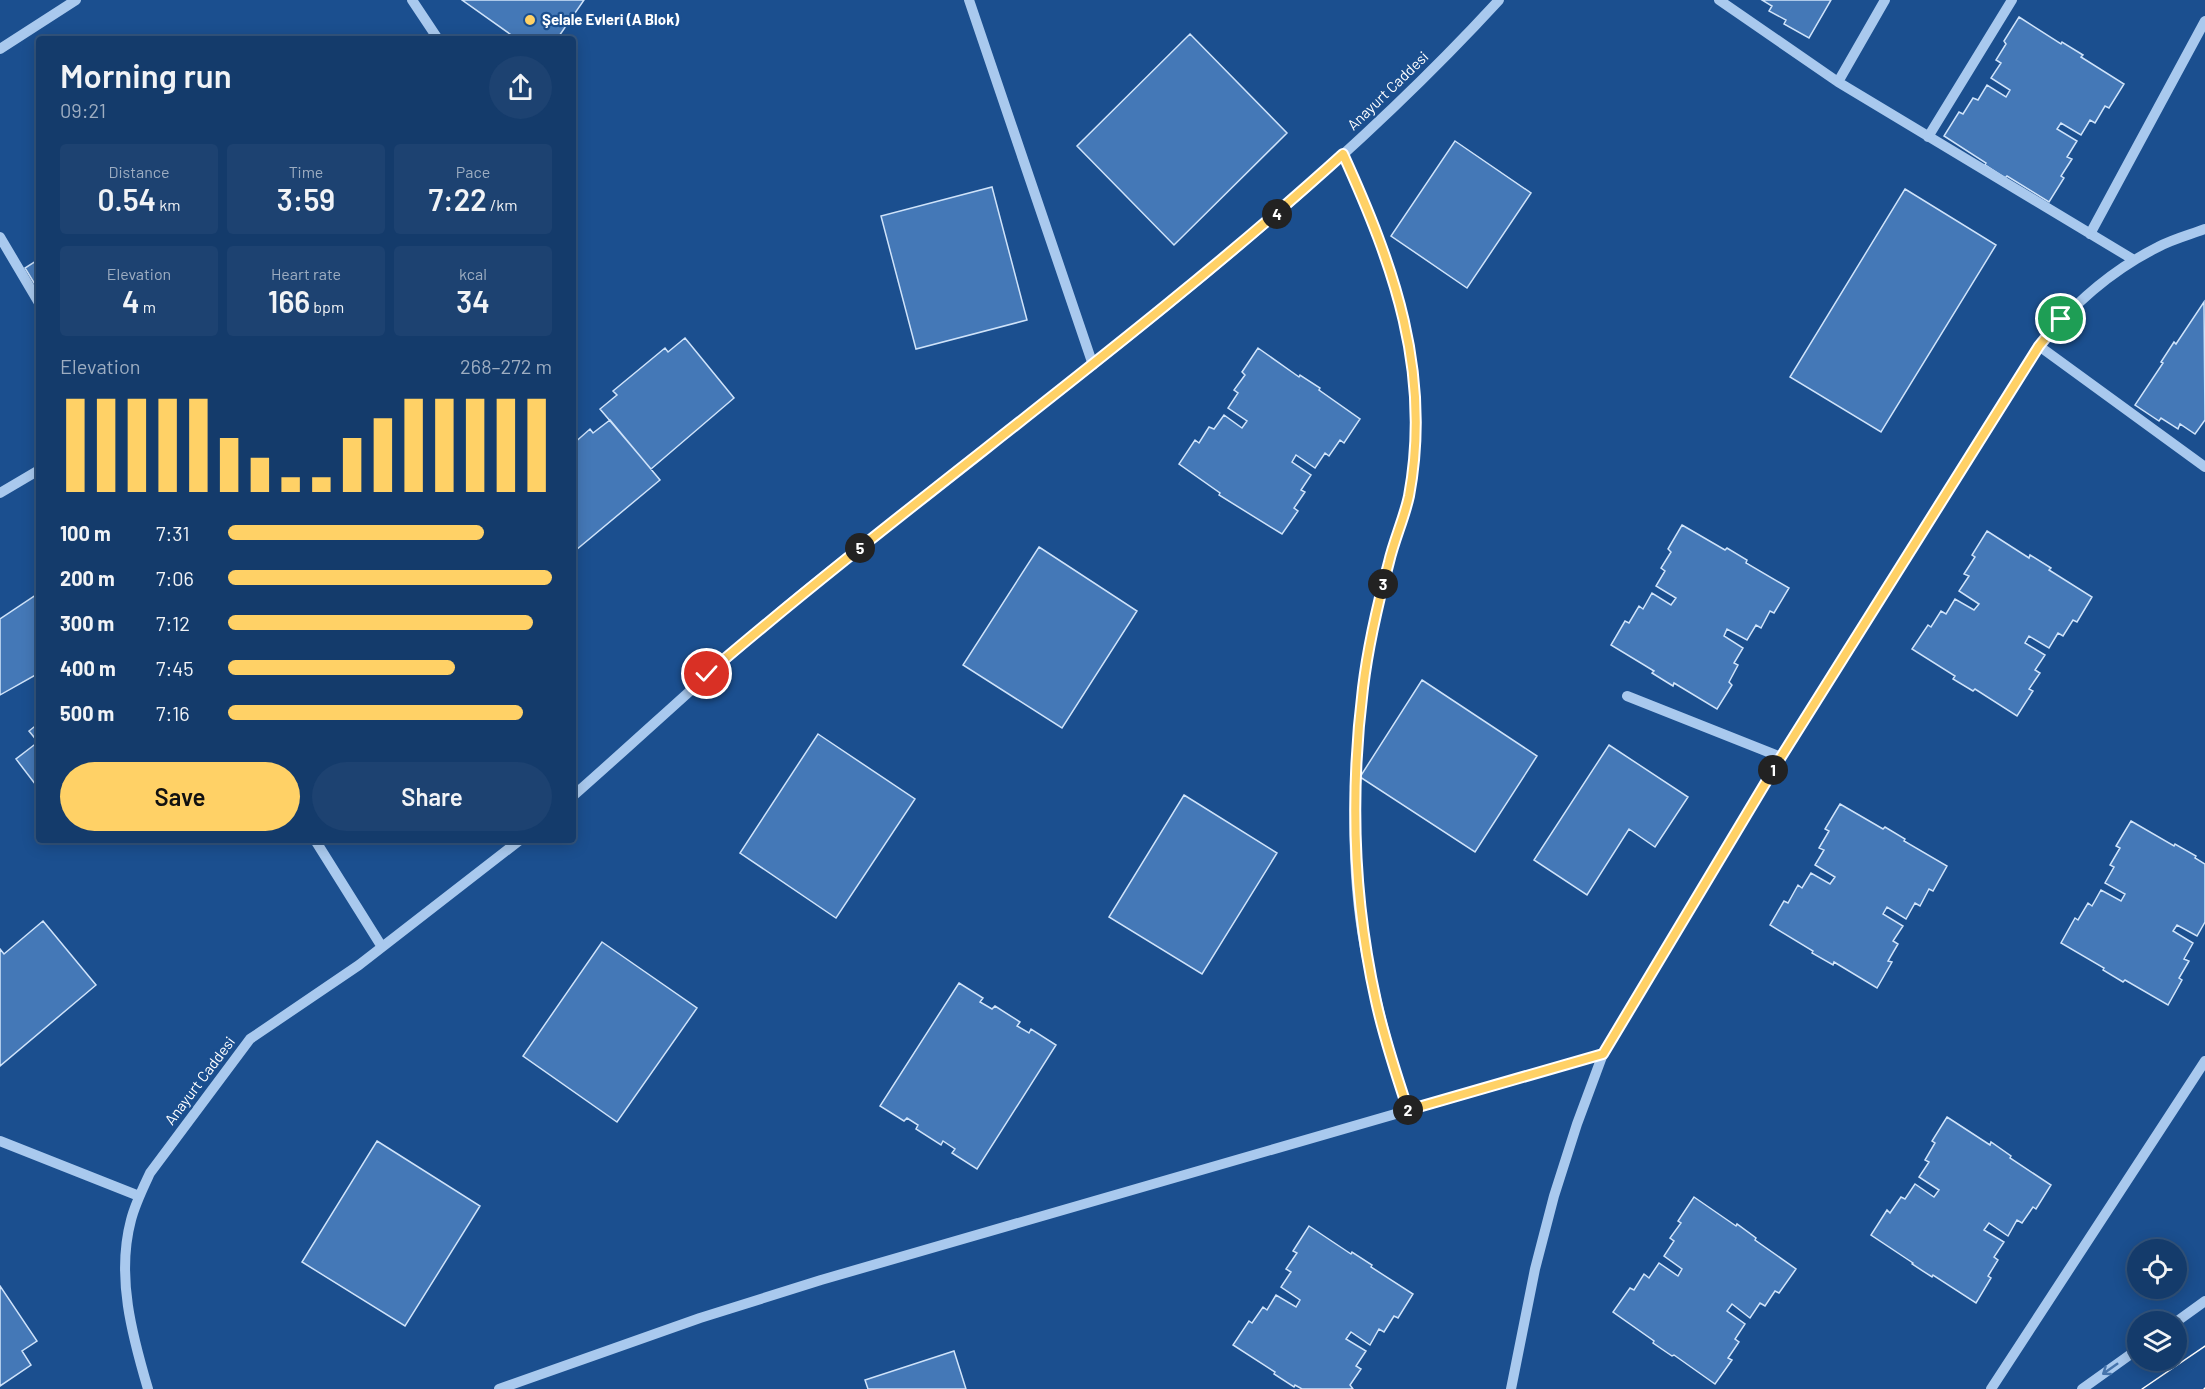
<!DOCTYPE html>
<html lang="en">
<head>
<meta charset="utf-8">
<style>
	:root { --surface:#143b6b; --page:#1d4271; --text:#f1f3f6; --muted:#9dadc1; --line:#33557e; --accent:#ffd166 }
	body { margin:0; font-family:Barlow,sans-serif; background:var(--page); color:var(--text); height:100vh; display:flex; flex-direction:column; font-size:22px; white-space:nowrap }
	* { box-sizing:border-box; margin:0 }
	p { font-size:20px; color:var(--muted) }
	.icon { flex:none; width:33px; height:33px; fill:none; stroke:currentColor; stroke-width:2; stroke-linecap:round; stroke-linejoin:round }
	.map { position:relative; flex:1; overflow:hidden }
	.side { position:absolute; left:36px; top:36px; width:540px; height:807px; display:flex; flex-direction:column; background:var(--surface); border-radius:6px; box-shadow:0 3px 15px #0003,0 0 0 2px var(--line) }
	.side>* { flex:none }
	.tools { position:absolute; left:2127px; top:1239px; display:grid; gap:12px }
	.tools a { display:grid; place-items:center; width:60px; height:60px; border-radius:50%; background:var(--surface); box-shadow:0 3px 15px #0003,0 0 0 2px var(--line); font-size:30px }
	.pin { position:absolute; display:grid; place-items:center; width:51px; height:51px; color:#fff; margin:-26px; border:3px solid #fff; border-radius:50%; box-shadow:0 2px 6px #0007 }
	.km { position:absolute; width:30px; height:30px; margin:-15px; border-radius:50%; background:#222; color:#fff; font-size:16px; line-height:30px; text-align:center }
	.round { display:grid; place-items:center; flex:none; width:63px; height:63px; border-radius:32px; background:var(--page) }
	.headline { display:flex; align-items:center; justify-content:space-between; height:102px; padding:0 24px }
	h1 { font-size:33px; font-weight:600; line-height:45px }
	.figures { display:grid; grid-template-columns:repeat(3,1fr); gap:9px; height:102px; padding:6px 24px }
	.figures div { display:grid; align-content:center; border-radius:6px; background:var(--page); text-align:center }
	.figures b { font-size:30px; font-weight:600 }
	.figures small { font-size:16px; font-weight:400 }
	.figures p { font-size:16px }
	.chart { height:168px; padding:12px 24px }
	.chart p { display:flex; justify-content:space-between }
	.chart svg { width:100%; height:108px; margin-top:6px; stroke:var(--accent); stroke-width:6 }
	.cta { display:flex; gap:12px; margin-top:auto; padding:12px 24px }
	.cta a { flex:1; height:69px; border-radius:36px; background:var(--accent); color:#111; font-size:24px; font-weight:600; line-height:69px; text-align:center }
	.cta a+a { background:var(--page); color:var(--text) }
	ul { padding:0 24px; list-style:none; font-size:20px }
	li { display:grid; grid-template-columns:96px 72px 1fr; align-items:center; height:45px }
	li i { height:15px; border-radius:8px; background:var(--accent) }
	.map>svg:first-child { display:block }
</style>
</head>
<body>
<div class="map">
<svg width="2205" height="1389" viewBox="0 0 2205 1389">
	<rect width="100%" height="100%" fill="#1b4f8f"/>
	<path fill="#4478b7" stroke="#cfe3fa" stroke-width="1.5" d="M462,0H584L557,39H517Z
		M1762,0H1831L1809,38L1784,24L1786,20L1769,11L1772,6Z
		M2019,17L2061,44L2062,42L2083,55L2081,57L2124,84L2109,108L2105,106L2095,123L2090,120L2081,135L2061,123L2057,129L2077,141L2067,157L2072,159L2061,176L2064,178L2049,202L2007,176L2005,178L1985,165L1986,163L1944,136L1959,112L1963,114L1973,98L1978,100L1987,85L2006,97L2010,90L1991,78L2001,63L1996,60L2006,44L2004,41Z
		M1190,34L1287,133L1174,245L1077,146Z
		M1455,141L1531,193L1467,288L1391,236Z
		M992,187L1027,320L916,349L881,216Z
		M1905,189L1996,245L1881,432L1790,377Z
		M39,259V291L25,268Z
		M2204,302L2205,420L2195,434L2180,424L2178,429L2161,418L2159,421L2135,405L2163,363L2161,362L2174,342L2176,344Z
		M685,338L734,398L651,469L600,409L617,395L613,391L665,348L668,352Z
		M1258,348L1299,377L1300,375L1320,388L1319,390L1360,419L1344,443L1340,440L1329,456L1325,453L1315,468L1296,455L1292,462L1311,475L1301,490L1305,492L1294,508L1298,511L1282,534L1219,495L1220,493L1179,464L1195,440L1199,443L1209,427L1214,429L1224,415L1242,428L1247,421L1228,408L1238,393L1234,390L1245,375L1242,372Z
		M610,420L660,480L576,550L573,547V444L590,429L593,433Z
		M1682,525L1725,550L1727,548L1747,560L1746,563L1789,588L1774,613L1770,611L1761,628L1756,625L1747,640L1727,629L1724,636L1743,648L1734,663L1738,665L1729,682L1732,685L1717,709L1674,683L1673,686L1652,673L1654,671L1611,645L1625,621L1629,623L1639,606L1643,609L1652,593L1671,605L1676,598L1656,586L1665,571L1661,568L1671,552L1668,549Z
		M1987,531L2029,558L2030,555L2051,568L2049,570L2092,597L2077,622L2073,620L2063,636L2058,633L2049,648L2029,636L2025,643L2045,655L2035,670L2040,673L2029,689L2033,691L2017,716L1975,689L1973,691L1953,679L1955,676L1912,649L1928,625L1931,627L1941,611L1946,614L1955,599L1974,610L1979,604L1959,591L1969,576L1964,574L1975,557L1972,555Z
		M1039,547L1137,611L1062,728L963,665Z
		M39,593V673L0,695V619Z
		M1422,680L1537,756L1475,852L1360,777Z
		M39,723V789L16,759L38,742L29,731Z
		M818,734L915,799L836,918L740,853Z
		M1609,745L1688,797L1655,847L1629,829L1587,895L1534,860Z
		M1184,795L1277,853L1202,974L1109,917Z
		M1840,804L1883,829L1885,827L1905,839L1904,841L1947,866L1933,891L1929,889L1920,906L1915,903L1906,919L1887,907L1883,914L1903,926L1893,941L1898,944L1888,961L1892,962L1877,988L1834,962L1833,965L1812,953L1813,951L1770,925L1784,901L1788,903L1798,885L1802,888L1811,873L1830,884L1835,877L1815,865L1824,850L1819,848L1829,831L1825,829Z
		M2131,821L2174,846L2175,844L2196,856L2195,858L2205,864V922L2197,936L2177,925L2173,931L2193,943L2184,959L2189,961L2179,978L2182,980L2168,1005L2125,980L2123,982L2103,970L2104,968L2061,943L2075,918L2078,920L2088,903L2092,906L2101,890L2121,901L2125,894L2105,883L2114,867L2110,865L2120,848L2116,846Z
		M43,921L96,985L0,1066V949L4,954Z
		M602,942L697,1008L617,1122L523,1056Z
		M959,983L983,998L980,1002L992,1009L995,1006L1020,1022L1017,1026L1029,1033L1031,1029L1056,1045L977,1169L952,1153L955,1149L943,1141L941,1145L916,1129L918,1125L907,1118L904,1121L880,1106Z
		M1947,1117L1990,1145L1991,1142L2011,1156L2010,1158L2051,1185L2036,1209L2033,1207L2022,1223L2017,1220L2008,1236L1989,1223L1984,1230L2004,1242L1994,1257L1998,1260L1988,1276L1991,1278L1976,1303L1933,1275L1932,1277L1912,1264L1913,1263L1871,1235L1887,1210L1890,1213L1901,1197L1905,1199L1915,1184L1934,1197L1939,1190L1919,1177L1929,1162L1925,1160L1935,1143L1932,1141Z
		M377,1141L480,1206L405,1326L302,1262Z
		M1694,1197L1736,1226L1737,1224L1756,1238L1755,1240L1796,1269L1779,1293L1775,1291L1765,1306L1760,1303L1750,1318L1732,1304L1727,1311L1745,1324L1735,1339L1739,1342L1728,1358L1732,1360L1715,1384L1674,1355L1672,1356L1653,1343L1654,1341L1613,1312L1630,1288L1634,1290L1644,1274L1649,1278L1659,1263L1678,1276L1682,1269L1664,1256L1674,1241L1670,1238L1681,1223L1678,1221Z
		M1309,1226L1351,1254L1352,1252L1372,1265L1371,1267L1413,1294L1398,1318L1394,1316L1384,1332L1379,1329L1370,1345L1351,1332L1346,1339L1366,1351L1356,1366L1361,1369L1350,1385L1353,1389H1302L1295,1385L1294,1387L1274,1374L1275,1372L1233,1345L1249,1321L1252,1323L1263,1307L1267,1310L1276,1295L1296,1307L1300,1300L1281,1287L1291,1272L1286,1269L1297,1253L1293,1251Z
		M0,1286L37,1341L22,1351L31,1365L0,1386Z
		M954,1351L966,1389H868L865,1380Z"/>
	<g fill="none" stroke-linecap="round" stroke-linejoin="round">
		<path stroke="#a9c9ee" stroke-width="10" d="M412,0L438,39
			M969,0L1093,365
			M1719,0L1838,82L2134,260
			M0,49L76,0
			M1838,82L1885,0
			M1928,137L2012,0
			M1343,154C1394,265 1432,373 1409,496C1404,519 1394,540 1389,562C1378,603 1368,646 1363,688C1353,773 1349,864 1365,948C1376,1004 1390,1057 1408,1110
			M2090,234L2205,21
			M0,237L39,303
			M2039,346L2205,467
			M0,493L39,470
			M1627,696L1781,757
			M573,796C655,724 733,649 818,581C1050,394 1296,221 1499,0
			M315,840L382,947
			M0,1141L139,1196
			M2176,1322L2205,1301
			M148,1389C132,1335 116,1276 131,1220C135,1204 143,1188 150,1173L250,1039L359,965L520,840
			M499,1389L700,1318L821,1280L1603,1054
			M1511,1389L1535,1269L1554,1196L1577,1124L1603,1054L1781,757L2039,346C2072,305 2110,271 2158,247C2173,239 2189,235 2205,229
			M1991,1389L2205,1061
			M2082,1389L2138,1349"/>
		<path stroke="#fff" stroke-width="1.5" d="M2142,1389L2205,1346
			M2204,1389L2205,1388"/>
	</g>
	<defs><path id="oneway-shaft" d="M-6 0H5M1.5-3L5.5 0L1.5 3" fill="none" stroke-width="1.6" stroke-linecap="round" stroke-linejoin="round" transform="scale(1.5)"/></defs>
	<use stroke="#4674ac" href="#oneway-shaft" transform="translate(2110 1369) rotate(145)"/>
	<g fill="none" stroke-linecap="round" stroke-linejoin="round">
		<defs>
			<path id="route" d="M707,674C915,496 1140,338 1343,154C1394,266 1432,372 1409,496C1404,519 1394,540 1389,562C1378,603 1368,646 1363,688C1350,792 1353,898 1376,1001C1384,1038 1396,1074 1408,1110L1603,1054L1781,757L2039,346L2061,319"/>
		</defs>
		<use href="#route" stroke="#fff" stroke-width="12"/>
		<use href="#route" stroke="#ffd166" stroke-width="8"/>
	</g>
	<circle fill="#ffd166" stroke="#1b4f8f" stroke-width="2" cx="530" cy="20" r="6"/>
	<g text-anchor="middle" stroke-width="4.5" stroke-linejoin="round" paint-order="stroke">
		<g font-size="15" font-weight="bold" fill="#fff" stroke="#1b4f8f" text-anchor="start">
			<text x="542" y="25">Şelale Evleri (A Blok)</text>
		</g>
		<g font-size="15" fill="#fff" stroke="#1b4f8f">
			<text transform="translate(1388 91) rotate(-44)" y="5">Anayurt Caddesi</text>
			<text transform="translate(200 1081) rotate(-53)" y="5">Anayurt Caddesi</text>
		</g>
	</g>
</svg>
<div class="tools">
<a><svg class="icon" aria-label="locate" viewBox="0 0 24 24"><circle cx="12" cy="12" r="6"/><path d="M12 2v4M12 18v4M2 12h4M18 12h4"/></svg></a>
<a><svg class="icon" aria-label="layers" viewBox="0 0 24 24"><path d="M12 4l9 5-9 5-9-5zM3 14l9 5 9-5"/></svg></a>
</div>
<div class="pin" style="left:2061px;top:319px;background:#1e9e55"><svg class="icon" aria-label="arrive" viewBox="0 0 24 24"><path d="M6 21V4h12l-3 4 3 4H6"/></svg></div>
<div class="pin" style="left:707px;top:674px;background:#d93025"><svg class="icon" aria-label="check" viewBox="0 0 24 24"><path d="M5 12l5 5 9-10"/></svg></div>
<b class="km" style="left:1773px;top:770px">1</b>
<b class="km" style="left:1408px;top:1110px">2</b>
<b class="km" style="left:1383px;top:584px">3</b>
<b class="km" style="left:1277px;top:214px">4</b>
<b class="km" style="left:860px;top:548px">5</b>
<section class="side">
<div class="headline"><div><h1>Morning run</h1><p>09:21</p></div><a class="round"><svg class="icon" aria-label="share" viewBox="0 0 24 24"><path d="M12 15V3M7 8l5-5 5 5M5 13v7h14v-7"/></svg></a></div>
<div class="figures">
<div><p>Distance</p><b>0.54<small> km</small></b></div>
<div><p>Time</p><b>3:59</b></div>
<div><p>Pace</p><b>7:22<small> /km</small></b></div>
</div>
<div class="figures">
<div><p>Elevation</p><b>4<small> m</small></b></div>
<div><p>Heart rate</p><b>166<small> bpm</small></b></div>
<div><p>kcal</p><b>34</b></div>
</div>
<div class="chart"><p><span>Elevation</span>268–272 m</p>
<svg viewBox="0 0 160 44" preserveAspectRatio="none"><path d="M5 44V6M15 44V6M25 44V6M35 44V6M45 44V6M55 44V22M65 44V30M75 44V38M85 44V38M95 44V22M105 44V14M115 44V6M125 44V6M135 44V6M145 44V6M155 44V6"/></svg>
</div>
<ul>
<li><b>100 m</b>7:31<i style="width:79%"></i></li>
<li><b>200 m</b>7:06<i style="width:100%"></i></li>
<li><b>300 m</b>7:12<i style="width:94%"></i></li>
<li><b>400 m</b>7:45<i style="width:70%"></i></li>
<li><b>500 m</b>7:16<i style="width:91%"></i></li>
</ul>
<div class="cta"><a>Save</a><a>Share</a></div>
</section>
</div>
</body>
</html>
